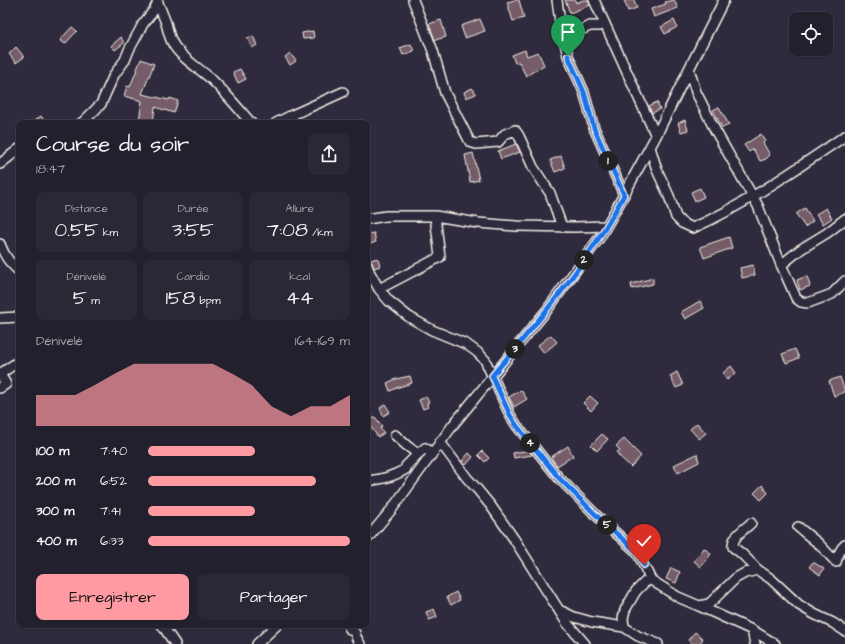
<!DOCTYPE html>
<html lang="fr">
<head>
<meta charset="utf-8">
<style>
	:root { --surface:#23202e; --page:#2b2836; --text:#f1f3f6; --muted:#a3a3aa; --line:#403e4a; --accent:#ff9aa2 }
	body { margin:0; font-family:"Architects Daughter",sans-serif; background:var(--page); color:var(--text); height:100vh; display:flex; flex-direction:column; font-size:15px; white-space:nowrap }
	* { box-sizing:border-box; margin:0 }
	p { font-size:13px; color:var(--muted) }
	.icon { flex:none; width:22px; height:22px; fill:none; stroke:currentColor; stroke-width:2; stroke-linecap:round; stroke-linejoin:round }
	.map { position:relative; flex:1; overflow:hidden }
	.sheet { position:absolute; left:16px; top:120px; width:354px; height:508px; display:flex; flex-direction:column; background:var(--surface); border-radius:8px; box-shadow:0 1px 3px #0004,0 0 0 1px var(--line) }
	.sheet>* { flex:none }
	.fabs { position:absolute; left:789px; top:12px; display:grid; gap:8px }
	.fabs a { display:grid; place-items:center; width:44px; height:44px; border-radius:8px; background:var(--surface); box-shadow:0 1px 3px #0004,0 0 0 1px var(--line); font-size:20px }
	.pin { position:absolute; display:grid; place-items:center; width:34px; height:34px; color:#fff; margin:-41px -17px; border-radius:50% 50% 50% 0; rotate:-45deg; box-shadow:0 0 4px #0007 }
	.pin .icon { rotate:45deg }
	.km { position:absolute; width:20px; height:20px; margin:-10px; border-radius:50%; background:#222; color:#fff; font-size:11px; line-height:20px; text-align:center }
	.round { display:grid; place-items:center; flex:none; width:42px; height:42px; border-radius:8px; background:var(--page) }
	.summary { display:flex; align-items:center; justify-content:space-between; height:68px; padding:0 20px }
	h1 { font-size:22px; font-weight:600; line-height:30px }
	.stats { display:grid; grid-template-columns:repeat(3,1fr); gap:6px; height:68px; padding:4px 20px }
	.stats div { display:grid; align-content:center; border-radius:8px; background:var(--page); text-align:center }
	.stats b { font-size:20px; font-weight:600 }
	.stats small { font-size:11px; font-weight:400 }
	.stats p { font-size:11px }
	.chart { height:112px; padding:8px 20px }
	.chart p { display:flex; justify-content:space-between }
	.chart svg { width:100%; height:72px; margin-top:4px; fill:var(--accent); opacity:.7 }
	.primary-button { display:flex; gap:8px; margin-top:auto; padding:8px 20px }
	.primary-button a { flex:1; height:46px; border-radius:8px; background:var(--accent); color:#111; font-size:16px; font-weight:600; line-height:46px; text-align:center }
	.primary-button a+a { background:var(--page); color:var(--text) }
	ul { padding:0 20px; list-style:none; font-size:13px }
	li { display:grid; grid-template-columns:64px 48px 1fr; align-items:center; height:30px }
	li i { height:10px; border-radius:5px; background:var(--accent) }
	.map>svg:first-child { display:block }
</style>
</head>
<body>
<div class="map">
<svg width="845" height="644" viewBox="0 0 845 644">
	<rect width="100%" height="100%" fill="#2f2a3d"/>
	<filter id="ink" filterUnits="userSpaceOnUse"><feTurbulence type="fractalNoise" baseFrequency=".025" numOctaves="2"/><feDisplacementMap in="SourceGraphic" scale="8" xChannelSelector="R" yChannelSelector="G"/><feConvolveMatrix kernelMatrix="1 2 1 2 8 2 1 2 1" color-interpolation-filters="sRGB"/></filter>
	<g filter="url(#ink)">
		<path fill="#745b67" stroke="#f4f1e8" d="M515,0H519L524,18L513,21L507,2Z
			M565,0H575L576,3L583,0H588L590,5L570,13Z
			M624,0H634L637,8L628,11Z
			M674,0L678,8L654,17L651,9L666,4L665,2Z
			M480,19L485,31L465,38L461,26Z
			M441,20L446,37L435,40L429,24Z
			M674,20L677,27L665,34L661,27Z
			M72,27L77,31L65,44L60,40Z
			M313,31L314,38L303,39L302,33Z
			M253,36L257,45L252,48L247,38Z
			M121,37L124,43L115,50L111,46Z
			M411,44L414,51L403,55L400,48Z
			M16,47L24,57L16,63L9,54Z
			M525,50L527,56L538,52L544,65L526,76L519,62L515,63L512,55Z
			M290,53L296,61L290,65L285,57Z
			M141,59L154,64L142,94L169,100L170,98L178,101L174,113L155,107L153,122L139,121L142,101L124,96L127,86L130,87Z
			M240,69L246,79L238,83L233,72Z
			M472,88L476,94L466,98L464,92Z
			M657,102L660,109L652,113L649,106Z
			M719,107L729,125L722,128L713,110Z
			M41,116L46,123H31Z
			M685,120L688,130L681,132L678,123Z
			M761,134L765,141L763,143L770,155L766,159L760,161L753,149L749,152L744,145Z
			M516,144L520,152L501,159L498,151Z
			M473,153L479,180L470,182L465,155Z
			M561,156L565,168L555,172L550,160Z
			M700,188L704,197L695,201L691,192Z
			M805,208L813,221L805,227L796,214Z
			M826,208L832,218L823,224L816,214Z
			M374,233L376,242L367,245V234Z
			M729,237L732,248L704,258L700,247Z
			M378,258L380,266L374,268L372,263L370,260Z
			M753,265L755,275L742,278L740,268Z
			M807,276L810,286L800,290L797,280Z
			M653,278V284L632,289L631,284Z
			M700,301L704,308L685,319L681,312Z
			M551,335L557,342L544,353L538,345Z
			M795,349L799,358L786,363L782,354Z
			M731,366L736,373L727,380L723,373Z
			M677,372L683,385L676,388L670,376Z
			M410,376L412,383L396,388H397L390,391L387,383L396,379Z
			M840,377L845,392L834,396L829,381Z
			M521,390L527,399L514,407L509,397Z
			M590,396L598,403L591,411L583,403Z
			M426,397L429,402L427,403L428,407L423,409L419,400Z
			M385,404L390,412L383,416L380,408Z
			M375,417L382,426L380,428L384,433L378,437L368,423Z
			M697,423L706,433L699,439L690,429Z
			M602,434L608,439L597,451L591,445Z
			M624,439L641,456L631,467L619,456L617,452L620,450L616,446Z
			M568,446L573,456L557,466L551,457Z
			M529,450L532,455L514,458L513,453Z
			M482,451L489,458L485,462L478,455Z
			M469,453L473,457L466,465L462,461Z
			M697,454L699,462L678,473L674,465Z
			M762,485L768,493L761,500L754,493Z
			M704,548L711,554L701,567L694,561Z
			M813,562L824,569L820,575L809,567Z
			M671,568L680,572L676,583L666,579Z
			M456,592L460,600L451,605L447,597Z
			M434,609L437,617L429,620L426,612Z
			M695,632L703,639L699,644H692L688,640Z"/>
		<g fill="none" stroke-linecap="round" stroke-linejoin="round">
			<defs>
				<path id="minor" d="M157,0C160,8 163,15 166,23C168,30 169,37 173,44C181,58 199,68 211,79C226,93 238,108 251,123
					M413,0L433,51L445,93L470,142L476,144L498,142L505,134L515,130L519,136L533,167L550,193L562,227
					M557,0L560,22L568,56L584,92L594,128L624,195
					M594,0L656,136
					M564,37L590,26H600L604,23
					M689,69L696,92L715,130L758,206L780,262L796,298L801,302L808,303L832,294L845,281
					M81,123L83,122L101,104L114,75L125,60L129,50L143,24L154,10L158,2
					M276,123L290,116
					M294,123L290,116L343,92
					M650,147L657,170L669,196L676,217L682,223L693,228C747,204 796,169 845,136
					M0,164L19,149
					M367,219L386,216H435L478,223L516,226L575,227L606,226
					M0,244C5,257 9,262 19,271
					M367,265L370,273L379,289L389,301L409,317L432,330L466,344L477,352L485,360L510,415L517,426L558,477L597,516L637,552L651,580
					M781,265L801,249L827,233L845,219
					M379,289L440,257L435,216
					M0,318L19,317
					M0,374L19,361
					M0,388L6,384L0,374
					M395,435L406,445L418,454L425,448L432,453
					M440,442L467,478L477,489L491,506L514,539L567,623L585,644
					M367,481C383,479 392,477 406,469V466L418,454
					M751,523C744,530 732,536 733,547L742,554L758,570
					M798,527L819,544L836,562C838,555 840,549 845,545
					M367,539L392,509L453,425L547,310L600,237L615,211L656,136L689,69L724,0
					M699,606L752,630L775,644
					M559,610L574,617L592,622L624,627L638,636L658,644
					M162,625L175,644
					M348,625L350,629L355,633L356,637L360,644
					M624,627L623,618L625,610L636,591L645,582L651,580L678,597L699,606L709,604L736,578L745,573L758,570L771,579L799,605L814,614L833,623L845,631
					M752,630L755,644
					M257,644L277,625"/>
			</defs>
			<use href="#minor" stroke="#f4f1e8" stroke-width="12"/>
			<use href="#minor" stroke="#2f2a3d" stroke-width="9"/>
		</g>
	</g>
	<g fill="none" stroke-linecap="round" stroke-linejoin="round" filter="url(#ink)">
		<defs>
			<path id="route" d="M568,56L584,92L594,128L624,195C589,262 540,319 492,376L510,415L517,426L558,477L597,516L637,552L644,565"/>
		</defs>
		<use href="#route" stroke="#fff" stroke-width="8"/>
		<use href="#route" stroke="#1a73e8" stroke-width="5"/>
	</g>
</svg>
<div class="fabs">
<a><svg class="icon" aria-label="locate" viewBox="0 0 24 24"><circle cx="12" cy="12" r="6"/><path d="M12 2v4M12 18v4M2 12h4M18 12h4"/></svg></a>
</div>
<div class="pin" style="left:568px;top:56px;background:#1e9e55"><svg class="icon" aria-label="arrive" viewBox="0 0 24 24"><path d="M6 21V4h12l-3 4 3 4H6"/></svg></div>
<div class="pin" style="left:644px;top:565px;background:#d93025"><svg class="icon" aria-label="check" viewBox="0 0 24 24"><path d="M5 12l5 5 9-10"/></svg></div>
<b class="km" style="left:608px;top:161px">1</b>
<b class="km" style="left:584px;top:260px">2</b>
<b class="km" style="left:515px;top:349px">3</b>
<b class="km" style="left:530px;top:443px">4</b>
<b class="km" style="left:607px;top:525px">5</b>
<section class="sheet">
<div class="summary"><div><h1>Course du soir</h1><p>18:47</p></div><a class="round"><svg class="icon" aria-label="share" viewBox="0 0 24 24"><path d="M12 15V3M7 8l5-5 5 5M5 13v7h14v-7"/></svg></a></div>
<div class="stats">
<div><p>Distance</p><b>0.55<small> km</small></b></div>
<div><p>Durée</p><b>3:55</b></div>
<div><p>Allure</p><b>7:08<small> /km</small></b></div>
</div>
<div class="stats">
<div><p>Dénivelé</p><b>5<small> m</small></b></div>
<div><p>Cardio</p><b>158<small> bpm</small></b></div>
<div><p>kcal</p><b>44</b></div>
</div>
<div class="chart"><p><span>Dénivelé</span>164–169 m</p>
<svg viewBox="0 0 160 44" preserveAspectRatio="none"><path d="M0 44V25L10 25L20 25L30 19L40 12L50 6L60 6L70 6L80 6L90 6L100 12L110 19L120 32L130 38L140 32L150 32L160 25V44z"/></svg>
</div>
<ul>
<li><b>100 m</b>7:40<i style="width:53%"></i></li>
<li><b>200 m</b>6:52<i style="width:83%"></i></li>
<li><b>300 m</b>7:41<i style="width:53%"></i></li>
<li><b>400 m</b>6:33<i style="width:100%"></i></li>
</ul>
<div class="primary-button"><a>Enregistrer</a><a>Partager</a></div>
</section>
</div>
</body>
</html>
